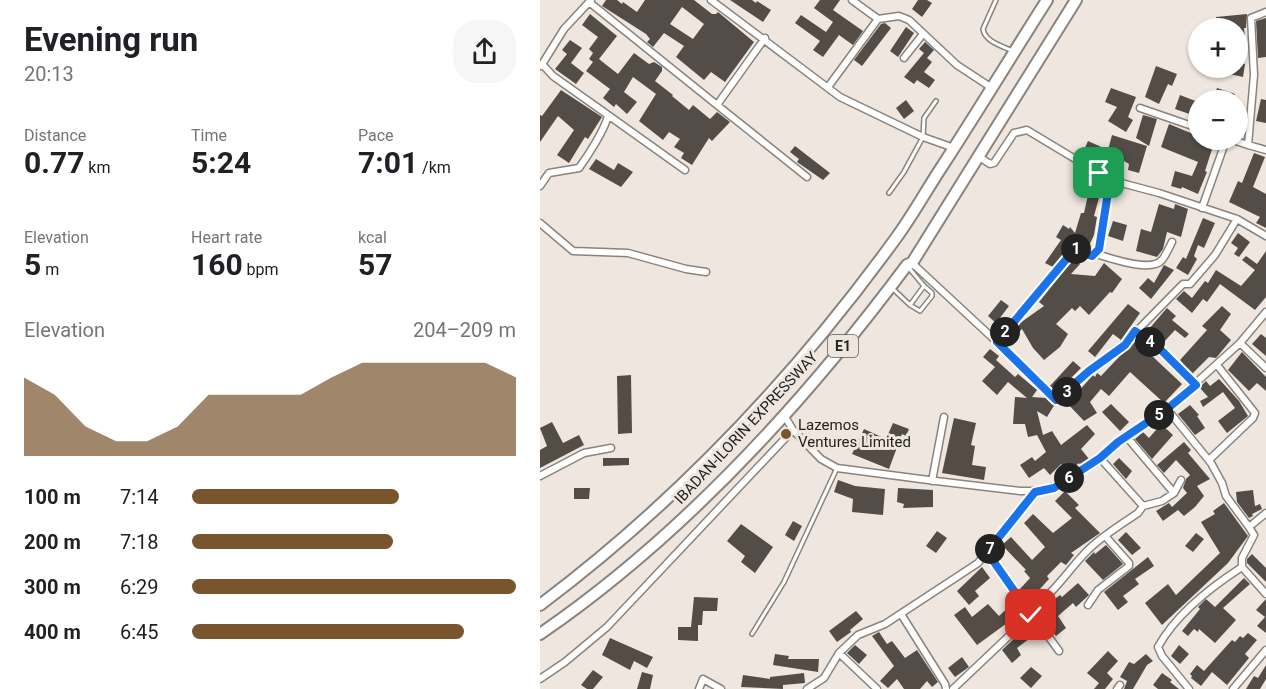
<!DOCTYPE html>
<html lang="en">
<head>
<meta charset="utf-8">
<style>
	:root { --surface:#fff; --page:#f6f6f6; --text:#202124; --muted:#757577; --accent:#78552d }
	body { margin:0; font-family:Roboto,sans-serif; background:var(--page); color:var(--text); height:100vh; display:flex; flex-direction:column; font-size:22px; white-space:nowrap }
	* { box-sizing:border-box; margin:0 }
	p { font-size:20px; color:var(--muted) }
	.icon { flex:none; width:33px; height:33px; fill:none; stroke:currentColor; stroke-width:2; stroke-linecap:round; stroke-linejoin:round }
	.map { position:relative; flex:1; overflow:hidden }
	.side { display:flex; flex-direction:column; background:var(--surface); width:540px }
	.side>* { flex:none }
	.controls { position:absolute; left:648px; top:18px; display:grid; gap:12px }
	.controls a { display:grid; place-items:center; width:60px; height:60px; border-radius:50%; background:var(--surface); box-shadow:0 2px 4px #0004; font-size:30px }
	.pin { position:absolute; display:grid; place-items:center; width:51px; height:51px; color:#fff; margin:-26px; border-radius:12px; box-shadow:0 3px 9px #0006 }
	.km { position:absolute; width:30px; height:30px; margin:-15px; border-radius:50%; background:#222; color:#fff; font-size:16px; line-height:30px; text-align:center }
	.round { display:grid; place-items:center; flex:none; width:63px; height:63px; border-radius:24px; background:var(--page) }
	.overview { display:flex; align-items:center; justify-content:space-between; height:102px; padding:0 24px }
	h1 { font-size:33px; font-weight:700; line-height:45px }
	.metrics { display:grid; grid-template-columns:repeat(3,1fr); gap:9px; height:102px; padding:6px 24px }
	.metrics div { display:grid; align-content:center }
	.metrics b { font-size:30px; font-weight:700 }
	.metrics small { font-size:16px; font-weight:400 }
	.metrics p { font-size:16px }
	.chart { height:168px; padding:12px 24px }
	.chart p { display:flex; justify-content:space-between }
	.chart svg { width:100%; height:108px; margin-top:6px; fill:var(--accent); opacity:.7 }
	ul { padding:0 24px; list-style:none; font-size:20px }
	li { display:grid; grid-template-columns:96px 72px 1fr; align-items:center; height:45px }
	li i { height:15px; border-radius:8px; background:var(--accent) }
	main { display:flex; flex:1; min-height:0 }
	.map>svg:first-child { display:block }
</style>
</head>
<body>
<main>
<section class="side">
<div class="overview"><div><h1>Evening run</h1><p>20:13</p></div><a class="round"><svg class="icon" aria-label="share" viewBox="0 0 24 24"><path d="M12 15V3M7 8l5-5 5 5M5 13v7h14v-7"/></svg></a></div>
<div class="metrics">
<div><p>Distance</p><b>0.77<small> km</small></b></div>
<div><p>Time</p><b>5:24</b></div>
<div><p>Pace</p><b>7:01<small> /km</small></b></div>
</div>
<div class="metrics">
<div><p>Elevation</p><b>5<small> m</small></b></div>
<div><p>Heart rate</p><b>160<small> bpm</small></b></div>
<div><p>kcal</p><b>57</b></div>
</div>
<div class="chart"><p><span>Elevation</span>204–209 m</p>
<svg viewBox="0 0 160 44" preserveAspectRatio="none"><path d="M0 44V12L10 19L20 32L30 38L40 38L50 32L60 19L70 19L80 19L90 19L100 12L110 6L120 6L130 6L140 6L150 6L160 12V44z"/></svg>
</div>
<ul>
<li><b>100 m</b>7:14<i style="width:64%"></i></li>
<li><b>200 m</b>7:18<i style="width:62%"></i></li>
<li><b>300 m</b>6:29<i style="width:100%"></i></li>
<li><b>400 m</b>6:45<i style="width:84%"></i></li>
</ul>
</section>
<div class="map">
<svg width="726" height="689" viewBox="0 0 726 689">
	<rect width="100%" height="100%" fill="#efe7df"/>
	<path fill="#544d47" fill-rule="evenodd" d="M66,0H77L82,4L83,2L97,12L105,0H154L172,14H176L178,12L214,42L185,82L171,72L164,80L136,57L144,46L124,33L113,47L107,42L110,39L106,34L62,6ZM142,7L164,24L153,39L130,24Z
		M190,0H212L216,3L217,1L231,10L223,22Z
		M280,0H300L293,10L323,31L313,45L299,35L283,57L273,50L280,41L255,23L261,15L286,32L293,22L274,8Z
		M378,0H387L392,3L382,17L372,9Z
		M50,14L77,36L59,59L69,67L78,74L94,53L109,64L114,62L122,67V71L115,81L133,95L132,96L149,110L153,105L170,119L177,112L190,122L172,141L169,138L152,165L141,158L144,153L134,147L140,139L129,132L123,140L99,121L116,94L93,77L84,92L97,102L87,114L76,104L74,107L63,98L70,89L46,71L53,62L49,59L53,53L49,49L58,37L42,25Z
		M707,14L706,28H704L706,46L698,47V28H677L676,17Z
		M726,18V57L718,58L716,21Z
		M345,23L351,28L322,66L314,60L341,24Z
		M366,27L374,33L358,57L350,51Z
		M30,40L42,48L31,63L44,73L36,84L15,69L27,54L22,50Z
		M385,42L394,50L387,58L392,62L384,72L395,80L389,88L377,80L374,84L364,77L384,53L379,49Z
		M698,63L705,64L703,77L685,73L686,68H698Z
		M616,66L637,74L632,86L628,84L619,104L605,97Z
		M571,88L596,97L588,117L593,120L586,132L568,121L577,107L565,102Z
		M677,88L695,94L693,100H673Z
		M21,90L62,117L48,139L45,137L29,163L17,155L34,130L18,116L0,142V115L2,116Z
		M640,95L658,102V117L635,109Z
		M721,99L726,100V123L716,121Z
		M366,100L374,111L364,119L356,108Z
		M603,115L617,119L609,146L596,138Z
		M629,124L658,136L657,140H675L665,171L667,172L658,194L642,187L641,189L631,186L635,171L652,176L658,162L621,147Z
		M572,135L607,146L599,173L588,170L589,164L584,161L561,156L559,160L543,152L548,141L568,150Z
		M255,146L290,173L283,180L257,162L259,159L250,152Z
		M714,153L725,157L713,187L726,194V228L716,223L720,217L689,202L698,181L702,183Z
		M56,159L74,170L78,163L93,172L81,187L49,169Z
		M561,183L563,188L562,196L560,194L554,216L557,217L554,235L548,248L528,240L521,251L524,254L513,267L505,263L521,240L516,237L523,225L529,229L530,227L535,233L541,213H544L548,195L553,196Z
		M619,204L634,209L635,204L648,209L641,237L627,232L623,249L617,257L596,251L601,229L611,232Z
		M663,218L675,223L664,248L658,245L654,256L657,259L648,275L636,268L643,257L646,259Z
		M573,221L587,225L583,241L568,236Z
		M698,233L710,242L699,257L694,254L698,248L691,243Z
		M726,251V297L715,310L680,284L667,302L663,299L652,313L636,299L644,291L652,298L665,281L668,283L676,270L701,286L715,270L702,260L706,256L717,264Z
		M534,258L540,264L531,274L555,276L564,263L582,279L572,293L570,292L549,315L540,306L535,311L532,308L516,324L528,334L520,347L504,360L493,348L482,329L475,336L471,333L480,323L504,306L499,302Z
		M624,265L634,270L611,299L599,288L608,278L614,283Z
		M461,300L469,306L456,323L448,316Z
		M588,304L600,313L581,340L573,334L555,357L548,351Z
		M682,306L691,314L680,330L691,340L676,358L669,357L652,374L640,360L667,330L662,326Z
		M627,308L636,316L632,320L649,334L645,338L635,330L623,343L608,330Z
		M721,334L726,338V356L712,344Z
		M595,340L642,384L624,403L590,372L569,396L561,389L550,402L557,413L544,421L525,401L534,393L536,394L553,375L555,377L557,373L561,376Z
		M450,349L459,356L456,360L475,377L478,374L497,390L492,397L506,398L515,404L507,417L497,411L503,435L512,431L521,445L547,425L555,434L541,449L549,459L540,465L539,463L528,472L521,464L510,475L504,468L489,478L480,465L492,457L495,461L506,452L497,435L488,437L485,424H473L475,397L487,398L468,382L457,395L442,381L455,367L443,357Z
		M702,352L726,377V391L717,383L709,391L688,370Z
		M533,361L541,368L526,383V386L516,393L509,387Z
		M91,375L92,433L78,434L77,376Z
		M679,379L699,401L708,416L687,433L678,421L695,408L683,392L663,407L660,401L668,397L660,388L661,386L666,381L670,386Z
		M571,404L589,422L580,431L562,412Z
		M650,405L659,415L657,416L665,428L655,435L638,414Z
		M414,418L436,423L431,445L435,446L432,465L446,467L444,480L402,473Z
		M12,422L23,443L39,435L44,445L0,468V450L7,446L0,428Z
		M353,423L369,429L366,436L362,434L349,469L312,454L324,429L346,439Z
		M621,424L633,435L612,459L595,439L603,432L609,438Z
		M644,442L651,450L648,453L670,479L657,486L664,496L655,507L644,516L638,510L623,521L616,511L629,503L632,507L647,493L643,488L646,479L650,475L636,460L624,473L617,465Z
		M63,458H89V465L63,466Z
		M579,458L592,471L586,479L573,464Z
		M298,480L315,486L345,489L343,515L312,512L313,499L294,492Z
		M34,488H50L49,499H34Z
		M358,488L393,490V507L363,508L364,504L357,502Z
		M713,490L715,506L720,504L722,509L712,514L713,516L709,518L697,502L696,492Z
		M525,491L539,505L535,508L560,533L531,553L534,555L526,565L521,562L507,576L509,579L489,601L480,589L490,578L484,571L486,570L462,545L471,537L492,560L505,547L484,523L493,514L513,533L532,518L515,501Z
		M684,503L708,536L688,563L622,625L605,603L628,584L636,595L680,553L661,522L675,514L673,511Z
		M253,521L262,526L254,541L245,535Z
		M201,524L233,547L215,573L201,562L205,556L187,541Z
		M397,531L407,538L396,553L386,546Z
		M586,532L601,548L592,555L578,540Z
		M656,533L664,539L653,552L645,546Z
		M566,545L583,564L563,580L545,561L554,552L555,554Z
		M712,554L726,568V582L707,563V559Z
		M608,557L614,566L595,579L599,584L583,596L588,602L578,610L564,592Z
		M442,567L450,578L435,591L439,596L429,605L417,591Z
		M704,578L710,584L683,608L696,620L675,643L659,629L658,632L654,629L648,636L642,631L660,609L658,607L666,599L675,607Z
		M538,583L549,595L536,607L533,603L518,616L526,628L516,636L498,612L520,595L522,597Z
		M154,597L178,598L177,611H163L162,625H158V641L138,640V627H151Z
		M726,599V633L717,626L725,617L716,610Z
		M473,603L482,612L437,645L414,615L425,607L432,617L448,604L459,616Z
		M316,611L323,619L310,630L311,632L297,642L289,631Z
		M491,623L498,632L477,648L481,655L472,663L462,650Z
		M339,632L347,644L352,641L365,658L377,650L398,682L392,687L387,681L380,689H364L357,679L348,688L340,681L354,666L332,636Z
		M708,633L717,640L705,654L709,658L687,685L672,672L661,686L651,678L652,676L650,674L657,665L664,671L692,640L695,642L700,636L703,638Z
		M70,638L113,657L107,668L94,661L90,670L62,655Z
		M315,645L327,655L319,664L307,653Z
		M639,645L649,654L640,664L631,656Z
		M568,651L578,661L567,673L573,679L565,689H554L559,683L547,673Z
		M235,654L249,656L248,659H279L278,672L233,665Z
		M606,654L613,661L607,665L593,689H584L587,681L580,677L589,662L594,664Z
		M422,657L429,667L415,677L408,668Z
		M726,665V679L720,689H706L714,676L718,678Z
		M491,667L502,676L491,688L480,678Z
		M53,670L63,677L53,689H47L41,685Z
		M102,672L113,675L110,689H97Z
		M264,673L265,683L243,685V689L201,687L203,675L230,679V677Z
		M622,673L632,680L630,682L639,689H618L613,685Z"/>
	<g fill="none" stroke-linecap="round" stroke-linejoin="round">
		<defs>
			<path id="service" d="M456,0L443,29C445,42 462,46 473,51
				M349,193L364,172L383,137L384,118L396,101
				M352,288L370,305L384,286L369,268
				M370,305L380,311L392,296V293L384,286
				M212,634L244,582L297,468"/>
			<path id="minor" d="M171,0L300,97L383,137L414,148
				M312,0L338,19L359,16L369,20L417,65L452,88
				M49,2L177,105L225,38
				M726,12L711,18L714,75L708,145L726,150
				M364,58L383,34
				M1,66L24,29L51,0
				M288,87L338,19
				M177,105L267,177
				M600,108L658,128
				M68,115L145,170
				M693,140L708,145
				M438,156L450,164L454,163L474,133L487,130L570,180L619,193L697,219L726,236
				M0,186L9,173L39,168C47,157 66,128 68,115L13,76L2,64
				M662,208L686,140
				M0,223L33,251L88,253L146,269L166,272
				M556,254C570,258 611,273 622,260C626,255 629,248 632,242
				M372,263L457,342L513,398L519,400L549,371L584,344L643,284H650L675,255L697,219
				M595,331L617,347L656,385
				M457,342L534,250L538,249L552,256L559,249L570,180
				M700,343L726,368
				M627,409L671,463L682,483L686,496L709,527
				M244,415L253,430L281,459L297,468L396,481L480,491H504L526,480L560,458L578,442L627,409L700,343L726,312
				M586,436L634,493L641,480
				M560,458L603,506
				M669,460L713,418L715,413L677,365
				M0,476L44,453L71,448
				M392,481L404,417
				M726,513L709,527L714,535L702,558V567L726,594
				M447,552L519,651
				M548,605L558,590L589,566V563L566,537
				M487,609C512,599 529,568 548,550C562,536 582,524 598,513L603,506L622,501L634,493
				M361,614L405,684L406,689
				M299,653L337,689
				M0,679L25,662L67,627L253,430
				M159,689L163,679L181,689
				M267,689L284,678L299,653L318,635L345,624L438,563L495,492
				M413,689L491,615
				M577,689L580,685
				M649,689L622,656L618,647C636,614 671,587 702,567
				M693,689L726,650"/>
			<path id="motorway" d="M0,605C137,502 256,376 356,238C373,215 387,189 403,165C438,111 472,55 507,0
				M0,634C143,536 264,403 367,265L372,263L536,0"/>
		</defs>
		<use href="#service" stroke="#8a837c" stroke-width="6"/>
		<use href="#minor" stroke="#8a837c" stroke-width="9"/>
		<use href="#motorway" stroke="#8a837c" stroke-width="14"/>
		<use href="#service" stroke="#fff" stroke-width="3"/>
		<use href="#minor" stroke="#fff" stroke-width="6"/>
		<use href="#motorway" stroke="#fff" stroke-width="10"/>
	</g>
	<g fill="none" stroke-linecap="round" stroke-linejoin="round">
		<defs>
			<path id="route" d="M491,615L447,552L495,492L514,488L560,458L578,442L627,409L656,385L617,346L595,331L585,345L549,371L516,400L457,342L534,250L552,256L559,249L570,180L559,173"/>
		</defs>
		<use href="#route" stroke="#fff" stroke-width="12"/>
		<use href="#route" stroke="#1a73e8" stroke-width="8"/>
	</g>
	<circle fill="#78552d" stroke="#efe7df" stroke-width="2" cx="246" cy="434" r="6"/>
	<g text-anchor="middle" stroke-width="6" stroke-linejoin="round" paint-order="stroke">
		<rect fill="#efe7df" stroke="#615d59" stroke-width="1.5" x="288" y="335" width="30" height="22" rx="4.5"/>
		<g font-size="14" font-weight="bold" fill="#24221f">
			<text x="303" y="351">E1</text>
		</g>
		<g font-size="15" fill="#24221f" stroke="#efe7df" text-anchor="start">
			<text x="258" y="430">Lazemos<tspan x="258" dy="17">Ventures Limited</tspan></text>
		</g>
		<g font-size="15" fill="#24221f" stroke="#efe7df">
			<text transform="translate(206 428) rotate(-47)" y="5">IBADAN-ILORIN EXPRESSWAY</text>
		</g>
	</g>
</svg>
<div class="controls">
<a>+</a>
<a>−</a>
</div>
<div class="pin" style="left:559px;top:173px;background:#1e9e55"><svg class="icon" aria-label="arrive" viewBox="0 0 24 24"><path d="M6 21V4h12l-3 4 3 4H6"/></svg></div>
<div class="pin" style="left:491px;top:615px;background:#d93025"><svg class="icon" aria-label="check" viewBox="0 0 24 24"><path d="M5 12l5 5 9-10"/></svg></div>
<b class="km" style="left:536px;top:249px">1</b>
<b class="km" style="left:465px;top:332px">2</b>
<b class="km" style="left:527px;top:392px">3</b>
<b class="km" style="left:610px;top:342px">4</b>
<b class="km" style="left:619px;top:415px">5</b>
<b class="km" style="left:529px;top:478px">6</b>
<b class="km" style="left:450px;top:549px">7</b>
</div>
</main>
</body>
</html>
